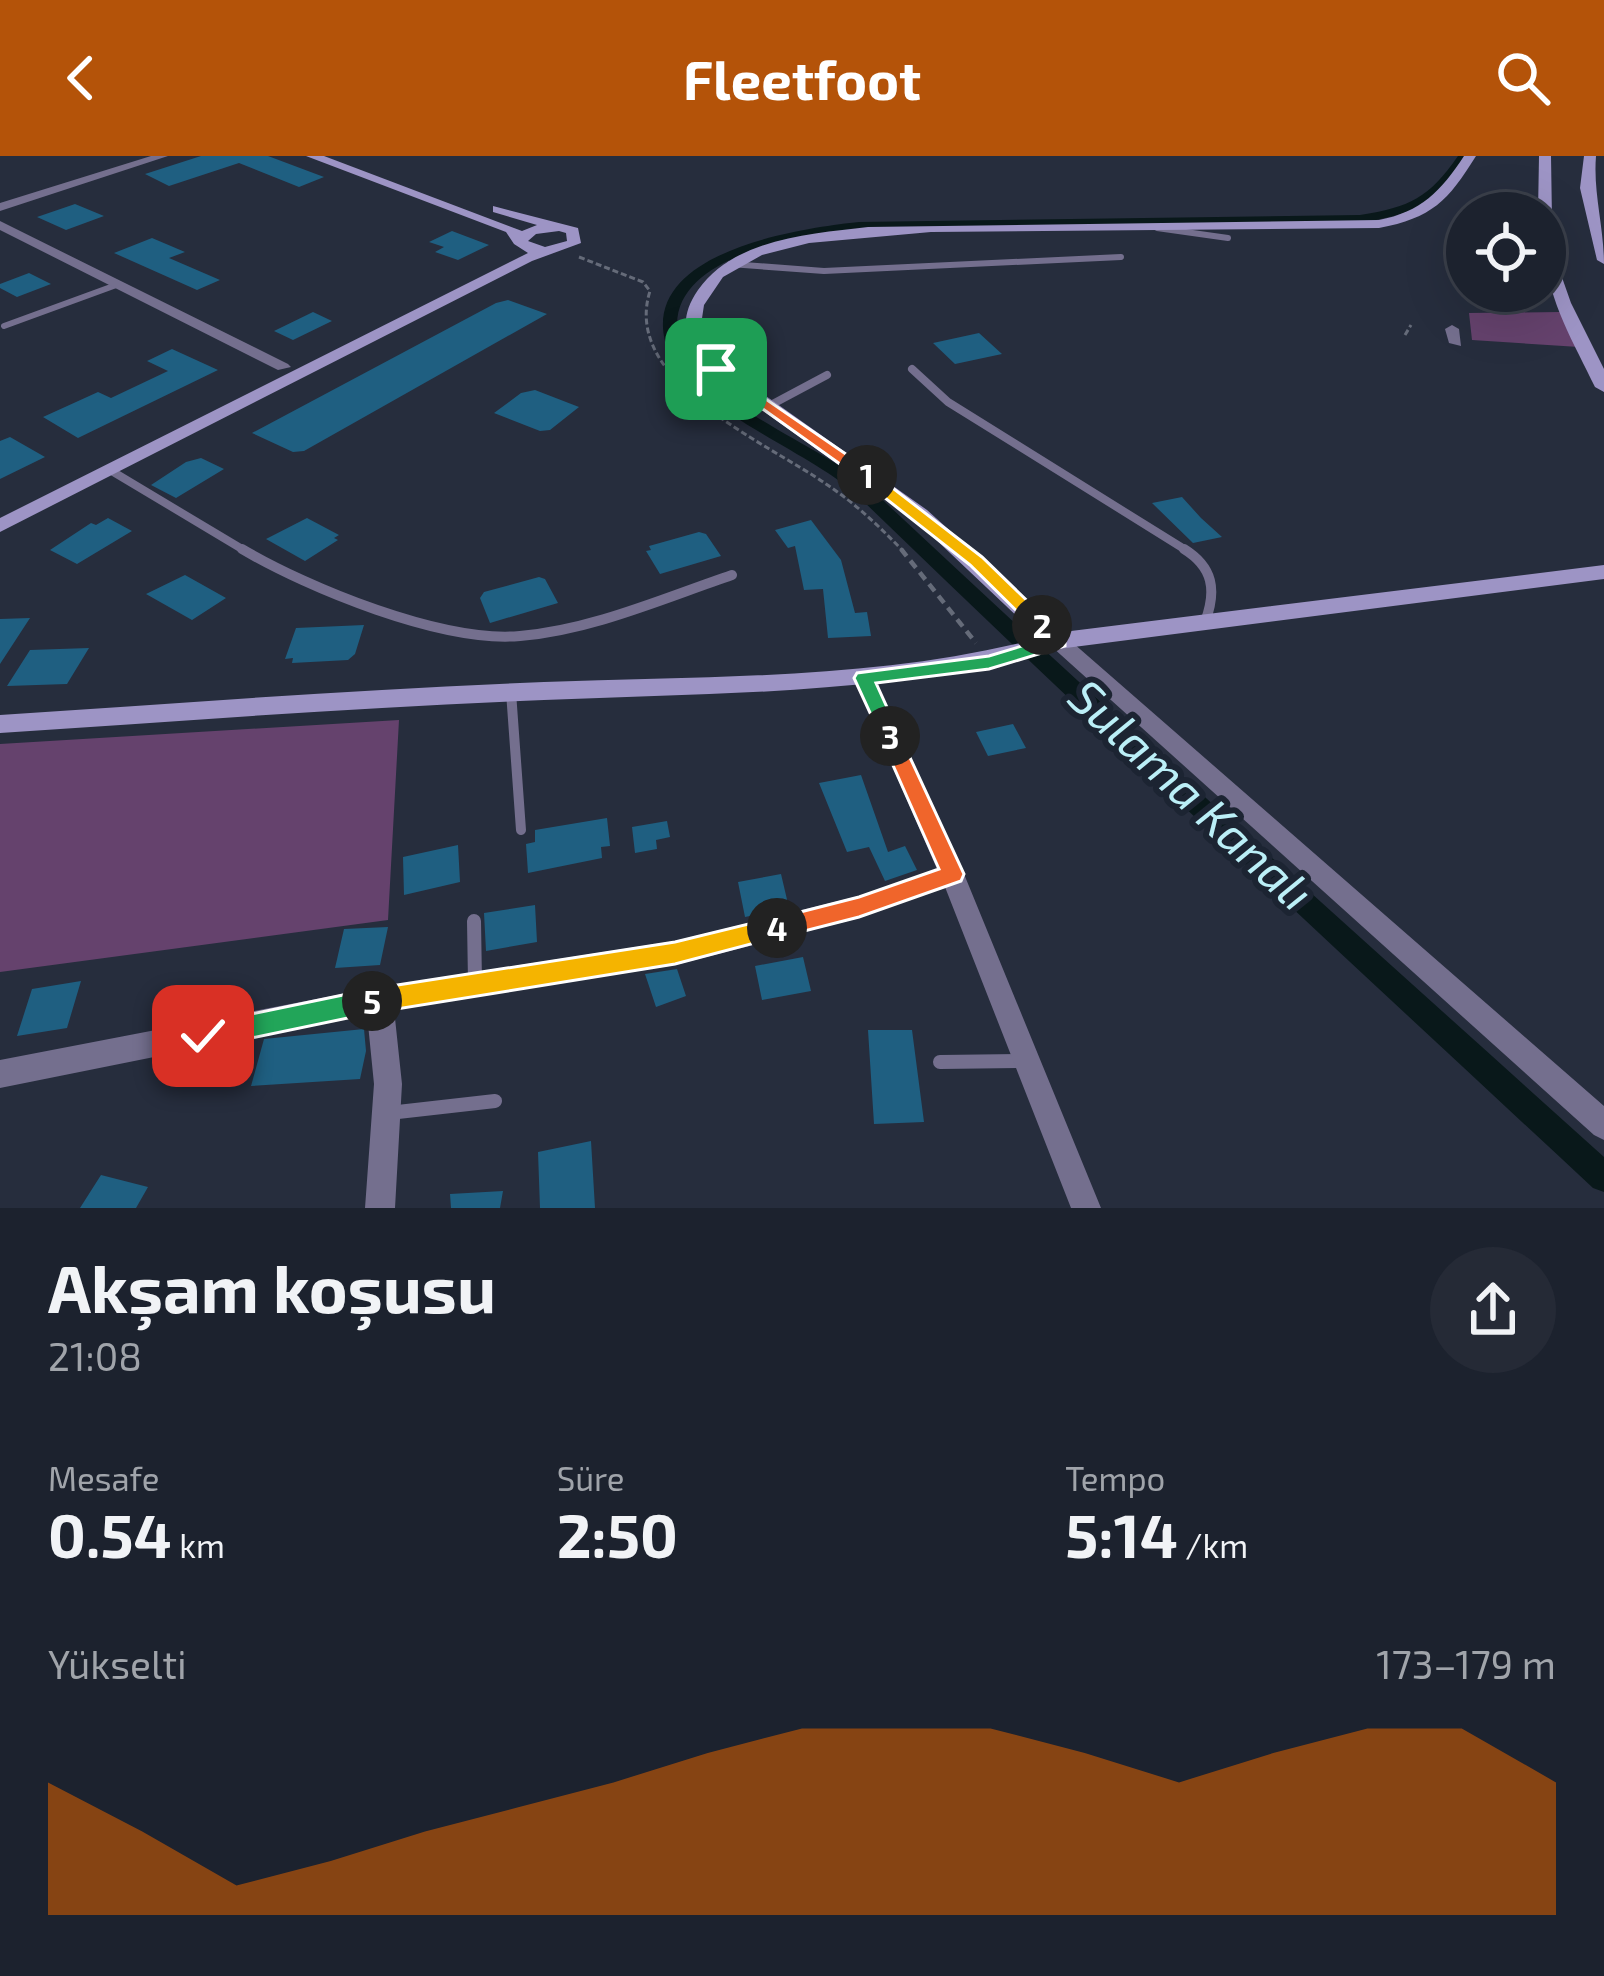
<!DOCTYPE html>
<html lang="tr">
<head>
<meta charset="utf-8">
<style>
	:root { --surface:#1c222e; --page:#252a36; --text:#f1f3f6; --muted:#a0a4aa; --line:#3a3f4a; --accent:#b45309 }
	body { margin:0; font-family:"Exo 2",sans-serif; background:var(--page); color:var(--text); height:100vh; display:flex; flex-direction:column; font-size:45px; white-space:nowrap }
	* { box-sizing:border-box; margin:0 }
	p { font-size:39px; color:var(--muted) }
	.icon { flex:none; width:66px; height:66px; fill:none; stroke:currentColor; stroke-width:2; stroke-linecap:round; stroke-linejoin:round }
	.map { position:relative; height:1052px; overflow:hidden }
	.details { display:flex; flex-direction:column; background:var(--surface); flex:1 }
	.details>* { flex:none }
	.buttons { position:absolute; left:1446px; top:36px; display:grid; gap:24px }
	.buttons a { display:grid; place-items:center; width:120px; height:120px; border-radius:50%; background:var(--surface); box-shadow:0 12px 48px #0002,0 0 0 3px var(--line); font-size:60px }
	.pin { position:absolute; display:grid; place-items:center; width:102px; height:102px; color:#fff; margin:-51px; border-radius:24px; box-shadow:0 6px 18px #0006 }
	.km { position:absolute; width:60px; height:60px; margin:-30px; border-radius:50%; background:#222; color:#fff; font-size:33px; line-height:60px; text-align:center }
	.round { display:grid; place-items:center; flex:none; width:126px; height:126px; border-radius:63px; background:var(--page) }
	.overview { display:flex; align-items:center; justify-content:space-between; height:204px; padding:0 48px }
	h1 { font-size:66px; font-weight:700; line-height:90px }
	.stats { display:grid; grid-template-columns:repeat(3,1fr); gap:18px; height:204px; padding:12px 48px }
	.stats div { display:grid; align-content:center }
	.stats b { font-size:60px; font-weight:700 }
	.stats small { font-size:33px; font-weight:400 }
	.stats p { font-size:33px }
	.chart { height:336px; padding:24px 48px }
	.chart p { display:flex; justify-content:space-between }
	.chart svg { width:100%; height:216px; margin-top:12px; fill:var(--accent); opacity:.7 }
	header { display:flex; justify-content:space-between; align-items:center; height:156px; padding:0 48px; background:var(--accent); color:#fff; font-size:54px; font-weight:700 }
	.map>svg:first-child { display:block }
</style>
</head>
<body>
<header><svg class="icon" aria-label="back" viewBox="0 0 24 24"><path d="M15 5l-7 7 7 7"/></svg>Fleetfoot<svg class="icon" aria-label="search" viewBox="0 0 24 24"><circle cx="10" cy="10" r="6"/><path d="M15 15l6 6"/></svg></header>
<div class="map">
<svg width="1604" height="1052" viewBox="0 0 1604 1052">
	<rect width="100%" height="100%" fill="#262d3d"/>
	<path fill="#65426d" d="M1560,156L1579,191L1472,184L1469,157Z
		M399,564L388,764L0,816V588Z"/>
	<g fill="none" stroke-linecap="round" stroke-linejoin="round">
		<path fill="#09181a" fill-rule="evenodd" d="M1458,0H1470C1437,49 1417,57 1360,67L859,74C803,79 659,100 679,184C694,244 825,291 870,332C1111,559 1358,779 1604,1001V1036L1593,1032C1347,803 1100,575 859,341C812,295 681,251 665,185C643,95 801,72 859,66L1360,59C1410,51 1429,42 1458,0Z"/>
	</g>
	<path fill="#1f5f81" d="M201,0H268L324,21L299,31L239,7L169,30L145,18Z
		M75,48L104,60L66,74L37,61Z
		M452,75L489,89L458,104L435,96L444,91L429,86Z
		M152,82L185,96L169,102L220,124L197,134L114,97Z
		M29,117L51,128L17,141L0,132V128Z
		M508,144L547,158L304,295L293,296L252,277L496,147Z
		M313,156L332,165L293,184L274,175Z
		M979,177L1002,198L955,208L933,187Z
		M172,193L218,214L78,282L43,261L98,236L111,242L168,215L147,205Z
		M535,234L579,251L550,274L540,275L494,257L521,237Z
		M10,281L45,301L0,323V285Z
		M201,302L224,313L176,342L151,329L186,306Z
		M1182,341L1201,362L1222,381L1193,387L1152,347Z
		M108,362L132,375L77,408L50,394L91,367L96,369Z
		M307,362L339,379L334,382L338,384L305,405L266,383Z
		M811,364L841,404L855,457L867,456L871,480L828,482L823,433L804,434L795,390L788,392L775,374Z
		M699,376L706,378L721,400L660,418L646,395L651,394L649,390Z
		M185,419L226,442L192,464L146,438Z
		M539,421L545,423L558,447L490,467L480,442L484,436Z
		M30,462L0,508V463Z
		M364,469L355,498L348,504L292,507L293,502L285,503L296,472Z
		M89,492L67,528L7,530L30,494Z
		M1013,568L1026,592L988,600L976,576Z
		M861,619L888,696L905,690L917,714L885,725L869,691L847,696L819,627Z
		M607,662L610,690L601,691L602,702L528,717L526,688L535,686V674Z
		M667,665L670,681L656,684L657,693L635,697L632,671Z
		M458,689L460,726L404,739L403,701Z
		M781,718L789,752L745,761L738,726Z
		M535,749L537,786L486,795L484,757Z
		M388,771L380,809L335,812L344,773Z
		M803,801L811,835L762,844L755,810Z
		M677,813L686,840L656,851L645,818Z
		M81,825L67,872L17,880L32,833Z
		M364,873L366,895L360,923L251,930L264,883Z
		M868,874H912L924,966L874,968Z
		M591,985L595,1052H540L538,996Z
		M101,1019L148,1031L136,1052H80Z
		M503,1035L500,1052H451L450,1038Z"/>
	<g fill="none" stroke-linecap="round" stroke-linejoin="round">
		<path stroke="#656b79" stroke-width="3" stroke-dasharray="6 3" stroke-linecap="butt" d="M579,101L643,126L650,135C621,226 766,286 826,328C855,347 880,371 904,396
			M1405,179L1411,169"/>
		<path stroke="#656b79" stroke-width="4.5" stroke-dasharray="9 6" stroke-linecap="butt" d="M901,393L976,487"/>
		<path stroke="#746f8e" stroke-width="6" d="M1157,72L1228,82
			M730,108L824,115L1121,101
			M4,170L119,128"/>
		<path stroke="#746f8e" stroke-width="8" d="M912,213L948,246L1189,396
			M767,251L827,219
			M110,314L247,396"/>
		<path stroke="#746f8e" stroke-width="10" d="M242,393C308,432 442,487 520,480C592,474 664,442 732,419
			M1184,393C1213,411 1217,434 1205,466
			M511,536L521,674"/>
		<path stroke="#746f8e" stroke-width="14" d="M474,765L475,826
			M940,906L1025,905
			M389,957L495,945"/>
		<path fill="#746f8e" fill-rule="evenodd" d="M151,0H168L0,55V47Z
			M0,65L288,208L291,211L278,214L0,74Z
			M1452,169L1459,173L1461,190L1449,187L1445,173Z
			M1058,478L1065,480L1604,950V984L1594,979L1051,490L1048,485Z
			M864,515L874,522L964,718L1101,1052H1071L945,731L859,762L675,809L394,853L402,928L395,1052H365L374,928L367,858L0,932V904L379,831L675,785L859,740L937,713L854,522Z"/>
		<path fill="#9d94c5" fill-rule="evenodd" d="M306,0H324L522,75L537,69L493,56V50L578,72L581,87L532,105L0,376V362L528,97L514,88L506,76ZM559,75L566,77L567,85L545,91L528,85L536,78Z
			M1464,0H1476C1448,45 1432,62 1379,72L931,76L809,87L762,99L723,121L704,149L701,169L707,191L722,209L927,354L1063,476L1604,409V423L1058,493C889,539 718,537 544,544C363,551 181,565 0,577V559C181,547 362,533 544,526C711,520 878,524 1040,482L913,362L710,217C686,189 676,166 698,134C735,82 810,78 868,71L1379,64C1421,56 1441,35 1464,0Z
			M1539,0H1551L1552,64L1545,68V57H1538Z
			M1584,0H1596C1593,37 1604,71 1604,108L1597,104L1580,32Z
			M1545,89L1552,93L1571,147L1604,213V236L1595,231C1573,185 1545,140 1545,89Z"/>
	</g>
	<path fill="#f0652b" stroke="#fff" stroke-width="3" d="M716,209L872,316V323H861L711,216Z"/>
	<path fill="#f5b400" stroke="#fff" stroke-width="3" d="M861,316H872L982,401L1048,465V473H1035L970,409L861,323Z"/>
	<path fill="#22a559" stroke="#fff" stroke-width="3" d="M1042,463L1065,480V490L989,513L876,527L900,580L897,585H883L854,522L857,517L989,500L1045,483L1033,469Z"/>
	<path fill="#f0652b" stroke="#fff" stroke-width="3" d="M890,572L900,580L964,718L961,725L859,761L777,782L769,779V764L859,741L939,713L880,580Z"/>
	<path fill="#f5b400" stroke="#fff" stroke-width="3" d="M777,761L789,772L785,779L675,808L372,857L360,845L372,833L675,786Z"/>
	<path fill="#22a559" stroke="#fff" stroke-width="3" d="M372,833L385,845L372,857L203,892L194,889L190,880L194,871L203,868Z"/>
	<g text-anchor="middle" stroke-width="12" stroke-linejoin="round" paint-order="stroke">
		<g font-size="48" font-style="italic" fill="#bbeff7" stroke="#1c2432">
			<text transform="translate(1191 639) rotate(43)" y="17">Sulama Kanalı</text>
		</g>
	</g>
</svg>
<div class="buttons">
<a><svg class="icon" aria-label="locate" viewBox="0 0 24 24"><circle cx="12" cy="12" r="6"/><path d="M12 2v4M12 18v4M2 12h4M18 12h4"/></svg></a>
</div>
<div class="pin" style="left:716px;top:213px;background:#1e9e55"><svg class="icon" aria-label="arrive" viewBox="0 0 24 24"><path d="M6 21V4h12l-3 4 3 4H6"/></svg></div>
<div class="pin" style="left:203px;top:880px;background:#d93025"><svg class="icon" aria-label="check" viewBox="0 0 24 24"><path d="M5 12l5 5 9-10"/></svg></div>
<b class="km" style="left:867px;top:319px">1</b>
<b class="km" style="left:1042px;top:469px">2</b>
<b class="km" style="left:890px;top:580px">3</b>
<b class="km" style="left:777px;top:772px">4</b>
<b class="km" style="left:372px;top:845px">5</b>
</div>
<section class="details">
<div class="overview"><div><h1>Akşam koşusu</h1><p>21:08</p></div><a class="round"><svg class="icon" aria-label="share" viewBox="0 0 24 24"><path d="M12 15V3M7 8l5-5 5 5M5 13v7h14v-7"/></svg></a></div>
<div class="stats">
<div><p>Mesafe</p><b>0.54<small> km</small></b></div>
<div><p>Süre</p><b>2:50</b></div>
<div><p>Tempo</p><b>5:14<small> /km</small></b></div>
</div>
<div class="chart"><p><span>Yükselti</span>173–179 m</p>
<svg viewBox="0 0 160 44" preserveAspectRatio="none"><path d="M0 44V17L10 27L20 38L30 33L40 27L50 22L60 17L70 11L80 6L90 6L100 6L110 11L120 17L130 11L140 6L150 6L160 17V44z"/></svg>
</div>
</section>
</body>
</html>
